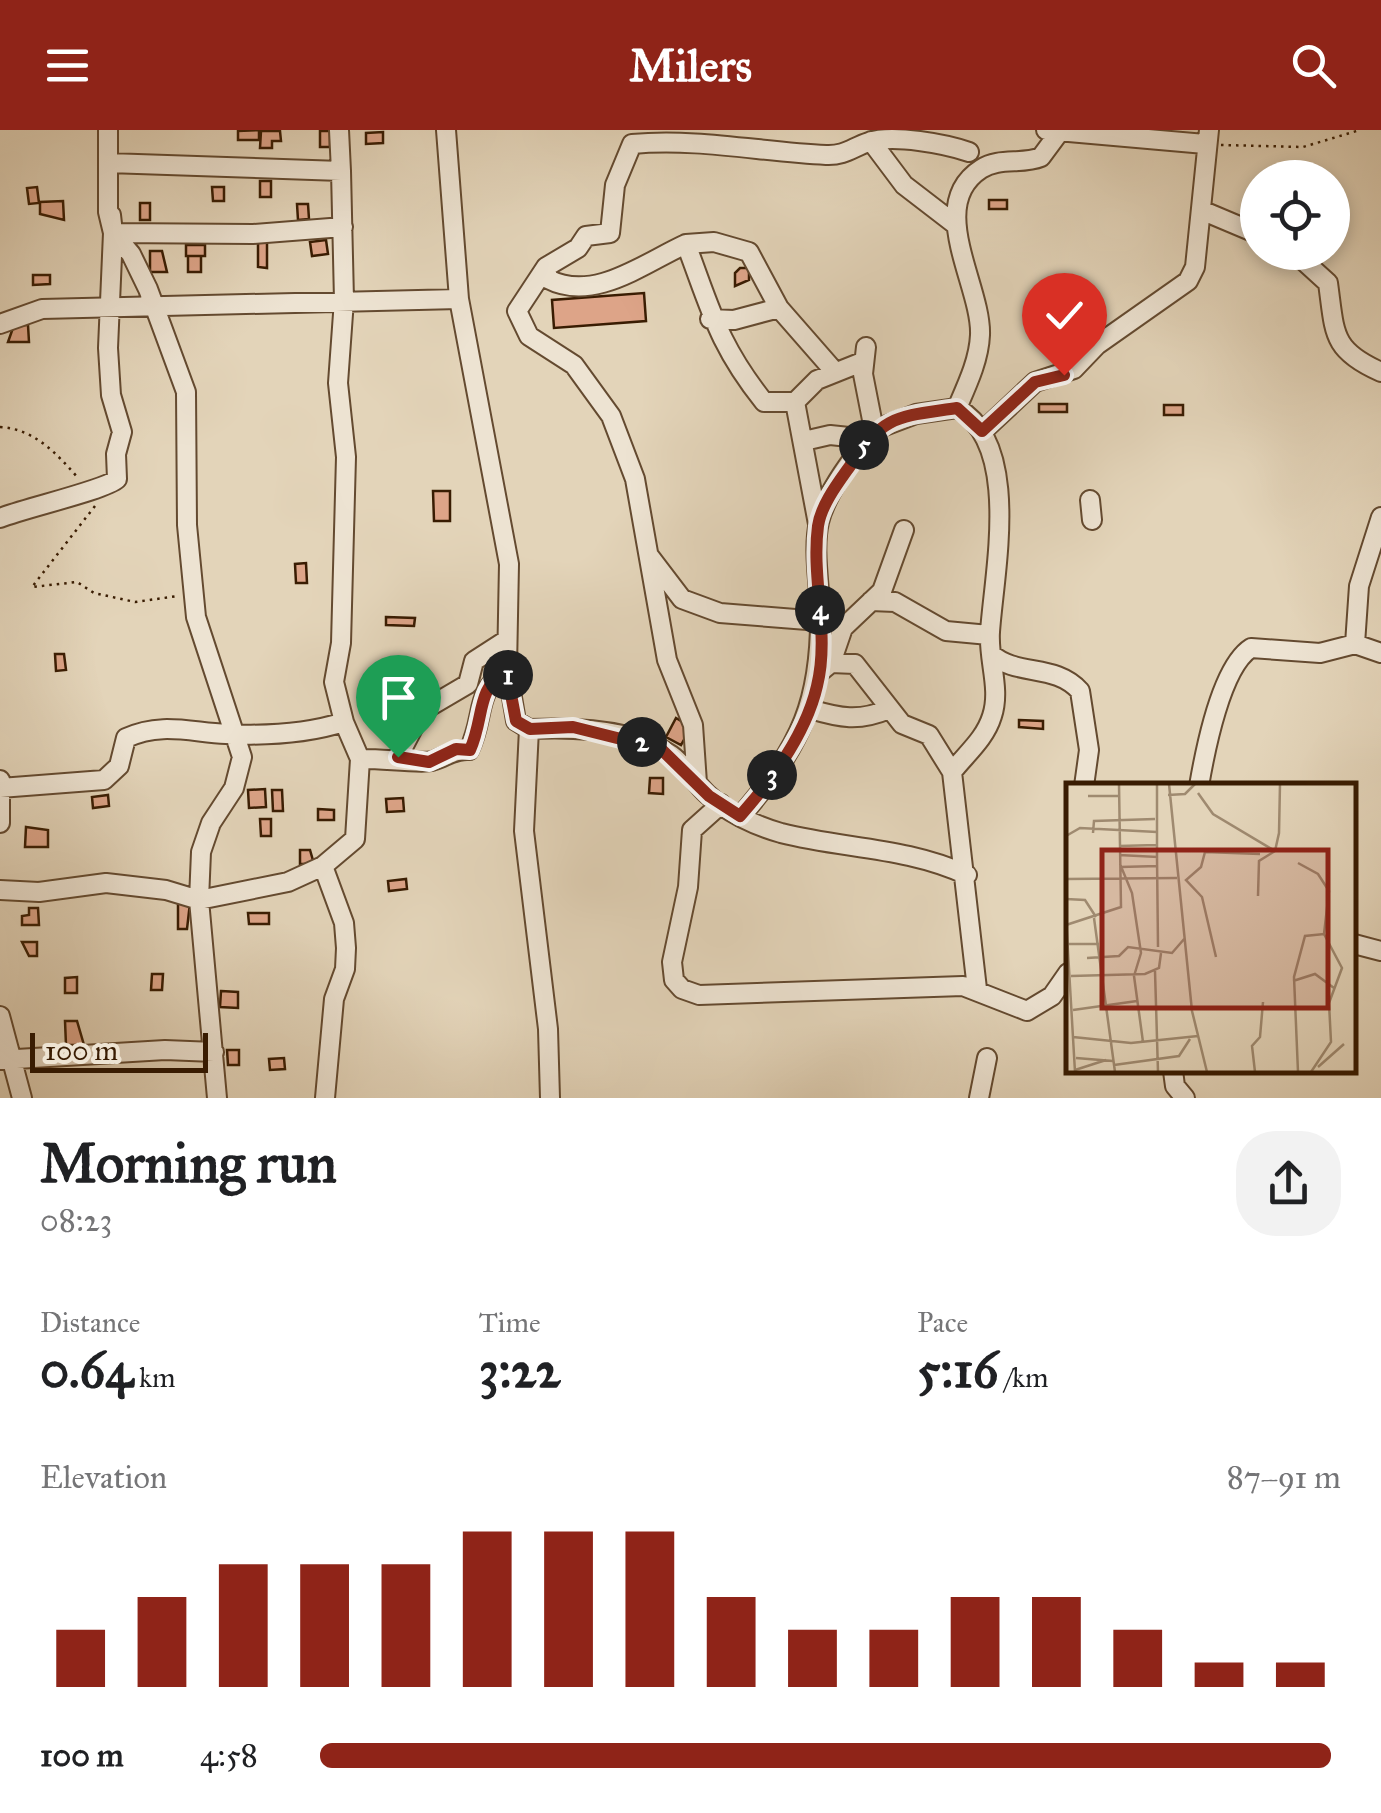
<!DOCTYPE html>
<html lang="en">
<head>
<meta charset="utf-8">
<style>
	:root { --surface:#fff; --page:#f2f2f2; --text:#202124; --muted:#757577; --accent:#8f2418 }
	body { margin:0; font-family:"IM FELL Great Primer",serif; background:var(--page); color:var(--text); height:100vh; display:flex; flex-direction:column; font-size:38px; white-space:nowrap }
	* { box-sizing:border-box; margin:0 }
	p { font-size:32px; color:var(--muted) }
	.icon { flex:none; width:55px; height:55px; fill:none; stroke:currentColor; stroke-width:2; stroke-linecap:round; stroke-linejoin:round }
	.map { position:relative; height:968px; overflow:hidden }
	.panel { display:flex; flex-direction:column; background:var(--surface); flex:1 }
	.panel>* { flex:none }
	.tools { position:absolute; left:1240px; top:30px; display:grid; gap:20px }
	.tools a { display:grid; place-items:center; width:110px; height:110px; border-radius:50%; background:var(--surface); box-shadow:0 5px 15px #0003; font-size:50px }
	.scale { position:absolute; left:30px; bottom:25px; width:178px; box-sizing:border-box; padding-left:10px; border:5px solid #391c02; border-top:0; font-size:28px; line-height:35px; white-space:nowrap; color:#391c02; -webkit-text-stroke:8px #ede3d2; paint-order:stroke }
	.pin { position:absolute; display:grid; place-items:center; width:85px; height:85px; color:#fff; margin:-102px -42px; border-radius:50% 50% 50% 0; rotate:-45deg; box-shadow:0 0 10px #0007 }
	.pin .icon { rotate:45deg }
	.km { position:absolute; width:50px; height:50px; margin:-25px; border-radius:50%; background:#222; color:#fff; font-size:28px; line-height:50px; text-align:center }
	.round { display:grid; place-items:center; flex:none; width:105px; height:105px; border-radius:40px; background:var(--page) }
	.summary { display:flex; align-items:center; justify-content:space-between; height:170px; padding:0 40px }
	h1 { font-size:55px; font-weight:700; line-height:75px }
	.figures { display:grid; grid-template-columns:repeat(3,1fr); gap:15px; height:170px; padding:10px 40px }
	.figures div { display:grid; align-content:center }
	.figures b { font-size:50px; font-weight:700 }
	.figures small { font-size:28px; font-weight:400 }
	.figures p { font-size:28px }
	.chart { height:280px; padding:20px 40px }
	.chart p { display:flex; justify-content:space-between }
	.chart svg { width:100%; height:180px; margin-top:10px; stroke:var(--accent); stroke-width:6 }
	ul { padding:0 40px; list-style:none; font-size:32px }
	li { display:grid; grid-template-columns:160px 120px 1fr; align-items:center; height:75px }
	li i { height:25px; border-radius:12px; background:var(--accent) }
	header { display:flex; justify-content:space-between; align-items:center; height:130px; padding:0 40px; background:var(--accent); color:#fff; font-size:45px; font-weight:700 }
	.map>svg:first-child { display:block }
</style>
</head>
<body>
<header><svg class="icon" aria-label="menu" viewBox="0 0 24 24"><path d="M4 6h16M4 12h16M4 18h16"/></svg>Milers<svg class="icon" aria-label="search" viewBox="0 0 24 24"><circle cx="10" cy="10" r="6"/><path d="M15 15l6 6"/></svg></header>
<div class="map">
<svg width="1381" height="968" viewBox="0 0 1381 968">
	<rect width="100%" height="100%" fill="#e3d4b9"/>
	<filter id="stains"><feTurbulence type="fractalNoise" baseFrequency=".002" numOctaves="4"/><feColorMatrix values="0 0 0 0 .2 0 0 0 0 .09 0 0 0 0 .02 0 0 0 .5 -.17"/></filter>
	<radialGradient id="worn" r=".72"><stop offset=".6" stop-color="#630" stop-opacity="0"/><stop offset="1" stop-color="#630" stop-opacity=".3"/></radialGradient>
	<path fill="#dda488" stroke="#391c02" stroke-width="2.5" d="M259,0V10H238V1Z
		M261,1H280L281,11H272V18H260Z
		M320,1H330V17H320Z
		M383,2V13L366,14V3Z
		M260,51H271V67H260Z
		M37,57L39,73L29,74L27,58Z
		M212,57H224V71H213Z
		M989,70H1007V79H989Z
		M63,71L64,90L40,84V72Z
		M140,73H150V90H140Z
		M297,74H308L309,89L298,90Z
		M326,110L328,124L312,126L310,112Z
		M258,112H267V138L258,137Z
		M186,115H205V126H186Z
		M150,121H162L167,142H150Z
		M188,126H201V142H188Z
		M740,138H749V150L735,156V143Z
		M33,145H50V154L33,155Z
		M644,163L646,191L554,198L552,170Z
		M14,195H28L29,212H8Z
		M1039,274H1067V282H1039Z
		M1164,275H1183V285H1164Z
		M433,361H450V391H434Z
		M306,433L307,453H296L295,434Z
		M386,487L415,488L414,496L386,495Z
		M55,524H64L66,540L56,541Z
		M676,588L691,597L681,615L666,607Z
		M1019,590L1043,591V599L1019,597Z
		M650,648H663V664L649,663Z
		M265,659L266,677L249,678L248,660Z
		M272,660H282L283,681H273Z
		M108,665L109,676L93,678L92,667Z
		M403,668L404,681L387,682L386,669Z
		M318,679L334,680V690H318Z
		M260,689H271V706H261Z
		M26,697L48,700V717H25Z
		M300,720H310L314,734H300Z
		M406,749L407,759L389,761L388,751Z
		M178,772L190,773L187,799H178Z
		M29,778H38L39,795H22V786L29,785Z
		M248,783H269V794H249Z
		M22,812H37V826H29Z
		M152,844H163L162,860H151Z
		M77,847V863H65V848Z
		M221,861L238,862V878L220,877Z
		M65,891H77L84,915H66Z
		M227,920H239V935H228Z
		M284,928L285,939L270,940L269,929Z"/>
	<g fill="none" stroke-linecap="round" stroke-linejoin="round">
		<defs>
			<path id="minor" d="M446,0L459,169L509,434L507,538L516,591L529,599L524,701L548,899L550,968
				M1046,0L1205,14
				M871,11L904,55L956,95
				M108,33L341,41L339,0
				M341,41L344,170L338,253L346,327L341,513L334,552L344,592
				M1201,80L1258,104
				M111,85L113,103L131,124L148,159L186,262L187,395L196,487L242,627L234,658L211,693L201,722L199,770L217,968
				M113,103L253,104L343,97
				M686,114L714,112L749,122L779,178L835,242
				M1294,122L1328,153C1335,203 1331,220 1381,242
				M546,137L548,149C594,173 644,133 686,114C711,180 718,214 764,272H795
				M710,189L734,190L779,178
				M0,194L42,179L459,169
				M957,278C967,255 979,230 980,205C982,156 925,75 981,39C999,27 1022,35 1041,27L1061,0
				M874,300L916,284L957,278C1022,314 994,442 990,502C988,530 1001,559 992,586C985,609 966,624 952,642
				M983,301L1035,252L1074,239L1097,215L1188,151L1195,137L1209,0
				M804,311L830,305L868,309
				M1090,370L1092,390
				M0,388C25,378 105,360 117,349L116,324L122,302L111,265L108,218L113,103L108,82V0
				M818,394L795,272L817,250L862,232
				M650,427L682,469L720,483L820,491
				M871,471L895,472L946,501L989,505
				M1355,514L1359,456L1381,387
				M991,524C1017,547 1055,533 1080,561L1089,620L1084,656
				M831,533L843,498L882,461L904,400
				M820,542L831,533L855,534L902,594L929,605L952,642L977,859
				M810,579C840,588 859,592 889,579
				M529,599C572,597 634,598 671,625C685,635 694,652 707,664C726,682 756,696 781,703C844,719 906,717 967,745
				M398,627L422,581L468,554L474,531L505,511
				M697,653L693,595L667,530L635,349L611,286L574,235L529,206L517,181L546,137L578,118L586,106L610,103L615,55L632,14C698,8 761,22 826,25C845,26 853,17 869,12C893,4 946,14 969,22
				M1199,656C1205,621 1221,537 1251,518L1320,523L1355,514L1381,523
				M0,658L104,650L119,636L126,608C161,592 189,602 226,604C265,606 306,604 344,592L360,629C377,628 421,634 432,631C446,627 454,619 469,620C486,584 473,565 507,538
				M721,674L692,700L688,757L672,832L674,850L682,859L699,865L963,856L1027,881L1052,866L1068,843
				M740,687C801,616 822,571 820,477C819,451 813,418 819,392C827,360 855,326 874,300L863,244L866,217
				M0,693V650
				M323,736L344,793L346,818L345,839L334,869L325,968
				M0,760L39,762L106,753L166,760L199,770L288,752L323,736L355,709L360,629
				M1354,814L1381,821
				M0,886L22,968
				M0,930L165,920L214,922
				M1173,941L1175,956L1185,968
				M979,968L987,928"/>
		</defs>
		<use href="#minor" stroke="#644a30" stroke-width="22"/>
		<path stroke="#391c02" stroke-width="2.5" stroke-dasharray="2.5 5" stroke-linecap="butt" d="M1221,15L1303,17L1360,0
			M0,297C35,299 57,324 79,349
			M95,376L32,457L77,452L94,463L135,472L178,466"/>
		<use href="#minor" stroke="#ede3d2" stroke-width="18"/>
	</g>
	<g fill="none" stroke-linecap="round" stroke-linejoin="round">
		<defs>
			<path id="route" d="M398,627L429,632L456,619L470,620C485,586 475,563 506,538L516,591L530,599L573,597L661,619L709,666L740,686C771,651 806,604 817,556C830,504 811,449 818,396C821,375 838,353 850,336C884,284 897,287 957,278L982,301L1035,252L1064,245"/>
		</defs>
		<use href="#route" stroke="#fff" stroke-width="20"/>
		<use href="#route" stroke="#8f2418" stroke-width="12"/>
	</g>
	<g transform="translate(1066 653)">
		<rect width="290" height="290" fill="#e3d4b9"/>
		<path fill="none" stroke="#9f8a70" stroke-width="2.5" d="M103,1L126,228L141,289M132,10L147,31L209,68M102,12L119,11L129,1M22,13H53M27,50L28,38L89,36M0,53L14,45L91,49M53,63L91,62M53,72L91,74V1M91,74L92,164M232,80L252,91L263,108L258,151M54,81L66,110L75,170L68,193L77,259M54,84L92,83M0,96L111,95M192,113L193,78L209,68L213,50L214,1M0,116L19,117L30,134M0,134L9,289M28,135L49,289M0,142L55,124L53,1M1,161H33M150,174L136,114L120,97L135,84L139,69L194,71M21,175L53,173L62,164L106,170L119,155M89,188L92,289M5,193L79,191L93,185L95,170M227,198L249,191L268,205M7,227L71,218M7,254L65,260L132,253M10,275L47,278M48,282L113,273L124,256M252,284L278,261M9,287L40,277M189,289L186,263L194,254L197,219M232,289L228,194L239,153L258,151L276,185L263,220L265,259L245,289"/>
		<path fill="#8f2418" fill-opacity="0.15" stroke="#8f2418" stroke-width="5" d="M36,67H262V225H36Z"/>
		<rect width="290" height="290" fill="none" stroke="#391c02" stroke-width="5"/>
	</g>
	<rect width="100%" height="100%" filter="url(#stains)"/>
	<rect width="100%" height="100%" fill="url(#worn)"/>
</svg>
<div class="tools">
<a><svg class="icon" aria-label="locate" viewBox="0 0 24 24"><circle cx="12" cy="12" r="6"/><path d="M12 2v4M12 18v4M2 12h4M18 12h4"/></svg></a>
</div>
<div class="scale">100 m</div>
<div class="pin" style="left:398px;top:627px;background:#1e9e55"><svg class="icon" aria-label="arrive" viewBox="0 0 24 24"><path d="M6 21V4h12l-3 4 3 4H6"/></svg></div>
<div class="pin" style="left:1064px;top:245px;background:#d93025"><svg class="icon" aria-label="check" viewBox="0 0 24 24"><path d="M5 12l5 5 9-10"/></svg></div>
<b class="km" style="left:508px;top:545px">1</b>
<b class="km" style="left:642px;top:612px">2</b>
<b class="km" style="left:772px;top:645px">3</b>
<b class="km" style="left:820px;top:480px">4</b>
<b class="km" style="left:864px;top:315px">5</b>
</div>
<section class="panel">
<div class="summary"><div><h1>Morning run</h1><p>08:23</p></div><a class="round"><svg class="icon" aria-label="share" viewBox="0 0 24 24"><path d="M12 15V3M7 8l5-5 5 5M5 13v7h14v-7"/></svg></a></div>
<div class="figures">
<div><p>Distance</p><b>0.64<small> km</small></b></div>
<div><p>Time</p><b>3:22</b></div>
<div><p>Pace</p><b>5:16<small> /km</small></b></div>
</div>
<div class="chart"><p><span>Elevation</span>87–91 m</p>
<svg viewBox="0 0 160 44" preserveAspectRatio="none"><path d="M5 44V30M15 44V22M25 44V14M35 44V14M45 44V14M55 44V6M65 44V6M75 44V6M85 44V22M95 44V30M105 44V30M115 44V22M125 44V22M135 44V30M145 44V38M155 44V38"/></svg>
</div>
<ul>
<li><b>100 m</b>4:58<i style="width:99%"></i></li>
</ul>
</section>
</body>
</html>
